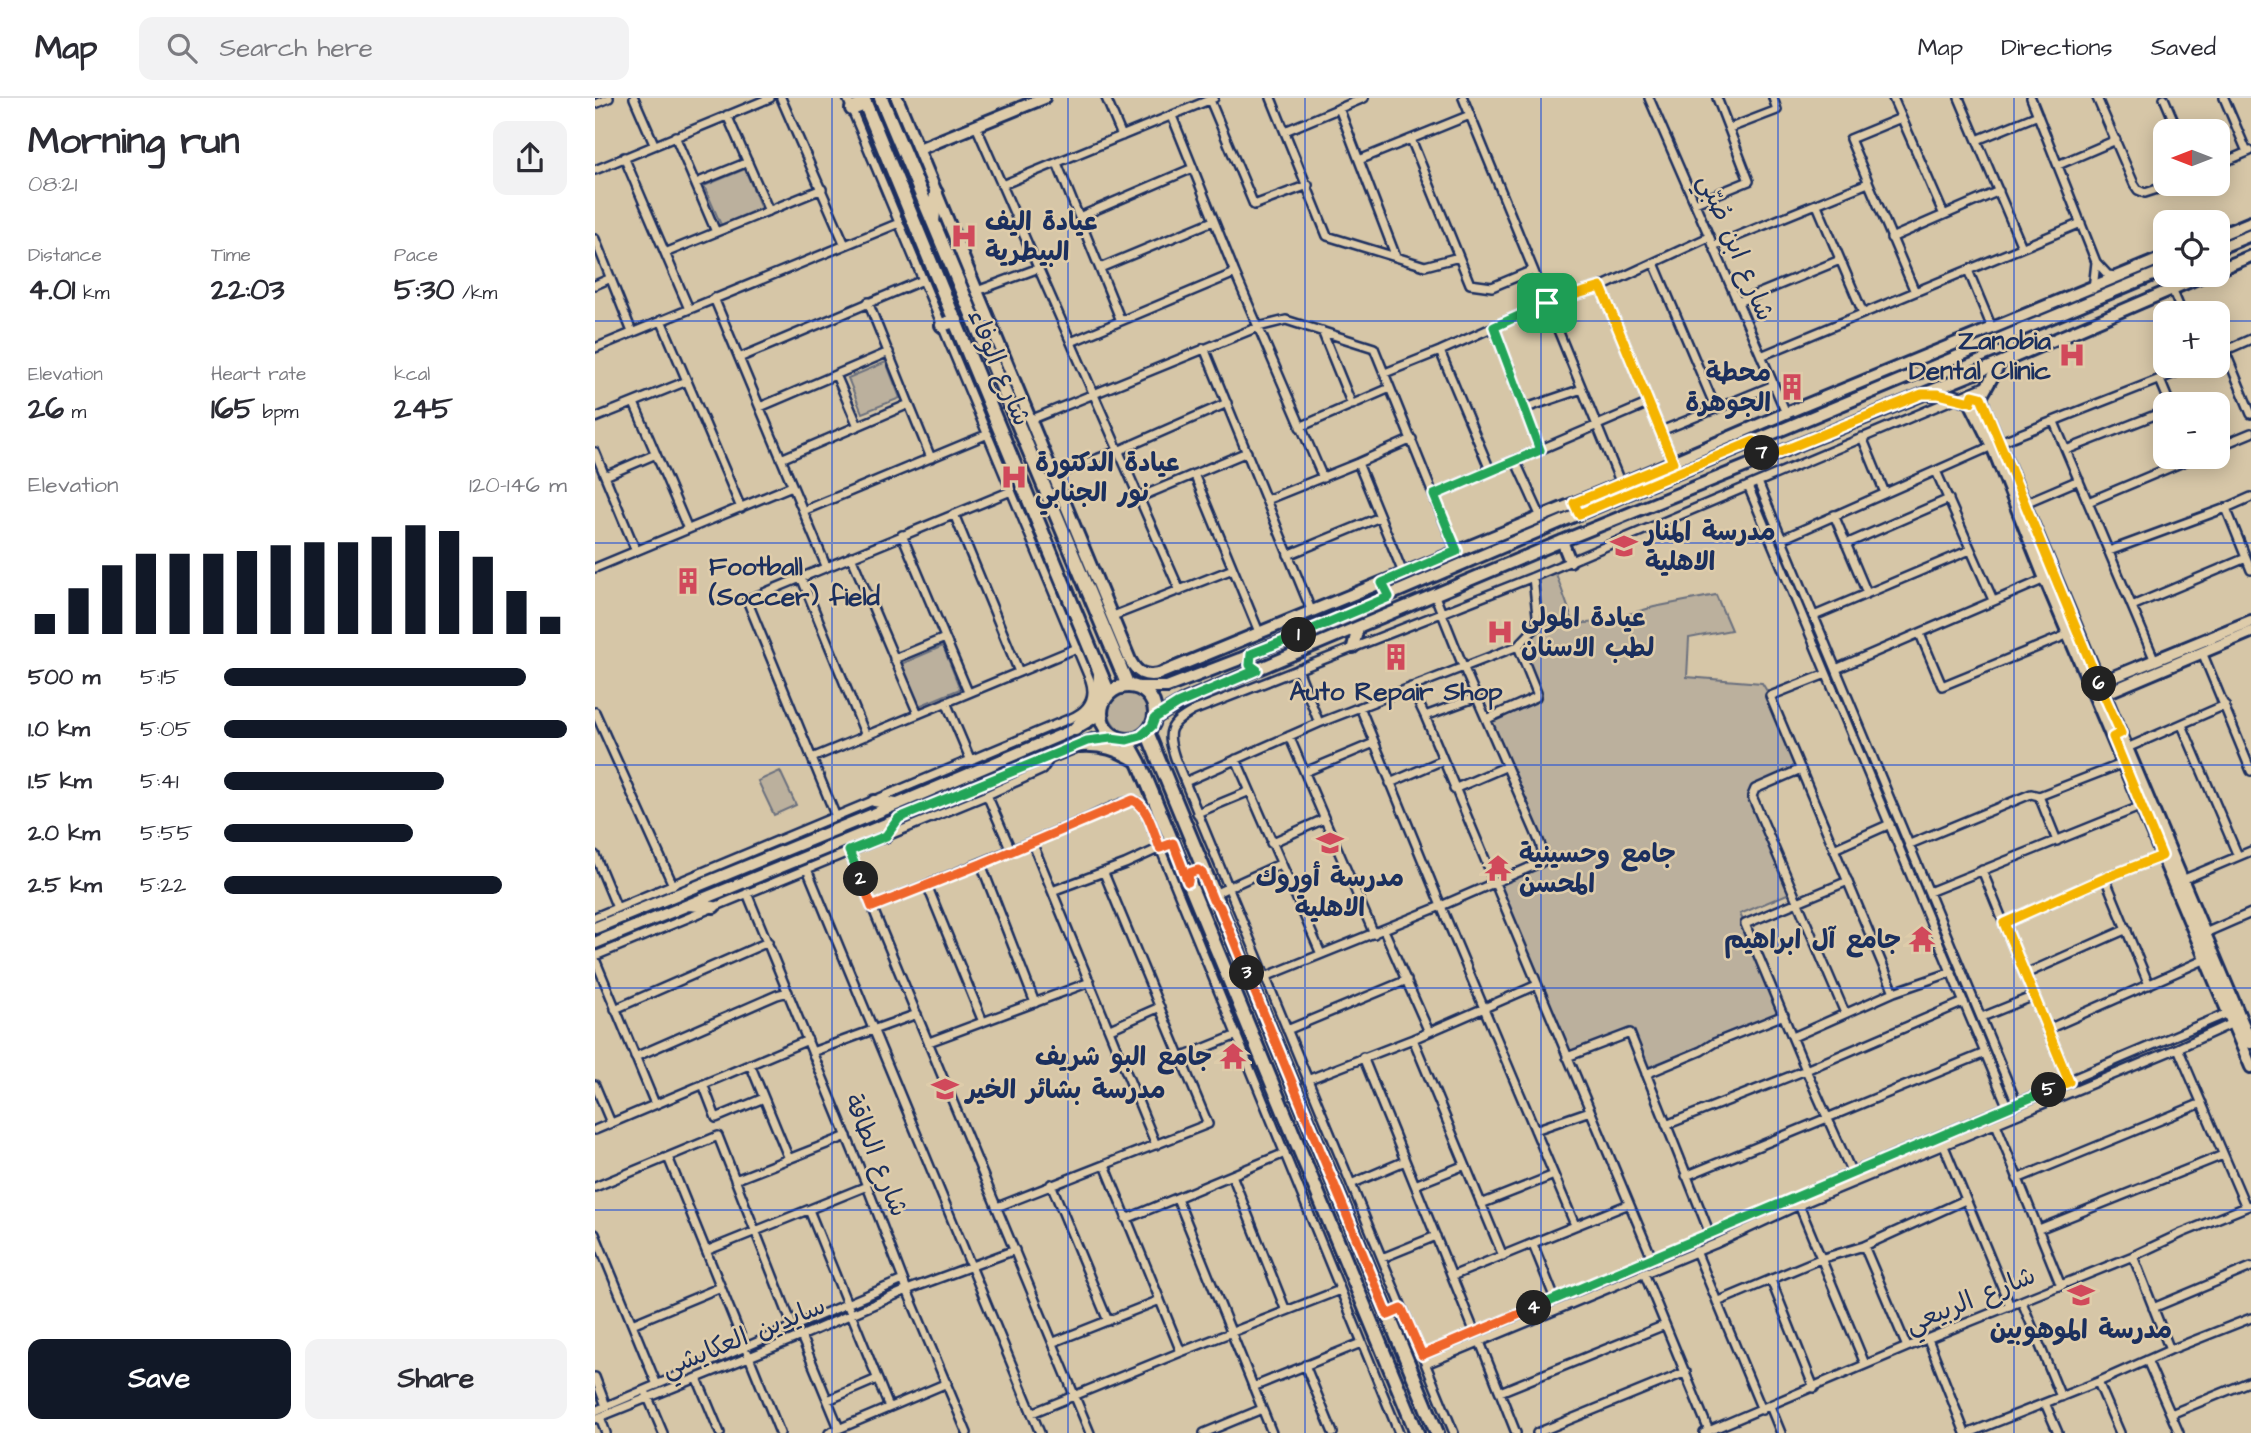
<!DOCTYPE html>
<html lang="en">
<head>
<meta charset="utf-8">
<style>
	:root { --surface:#fff; --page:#f2f2f3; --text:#2b2b33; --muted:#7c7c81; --line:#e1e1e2; --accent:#111827 }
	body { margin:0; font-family:"Architects Daughter","Playpen Sans Arabic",sans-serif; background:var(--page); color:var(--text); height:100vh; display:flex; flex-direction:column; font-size:26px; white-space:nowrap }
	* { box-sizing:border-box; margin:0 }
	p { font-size:23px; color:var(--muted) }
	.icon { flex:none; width:38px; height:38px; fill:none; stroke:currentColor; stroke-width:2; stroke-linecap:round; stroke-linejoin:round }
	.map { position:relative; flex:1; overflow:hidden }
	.panel { display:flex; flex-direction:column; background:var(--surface); width:595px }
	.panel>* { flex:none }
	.needle { width:46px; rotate:270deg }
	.controls { position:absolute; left:1558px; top:21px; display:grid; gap:14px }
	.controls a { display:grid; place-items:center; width:77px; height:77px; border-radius:14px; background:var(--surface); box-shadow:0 4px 18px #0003; font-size:35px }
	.pin { position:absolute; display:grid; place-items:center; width:60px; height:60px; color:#fff; margin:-30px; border-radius:14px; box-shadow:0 4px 10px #0006 }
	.km { position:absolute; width:35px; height:35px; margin:-18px; border-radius:50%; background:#222; color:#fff; font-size:19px; line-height:35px; text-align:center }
	.round { display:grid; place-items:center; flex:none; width:74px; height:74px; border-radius:14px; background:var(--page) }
	.head { display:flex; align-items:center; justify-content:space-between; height:119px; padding:0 28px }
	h1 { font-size:38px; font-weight:800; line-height:52px }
	.stats { display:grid; grid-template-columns:repeat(3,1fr); gap:10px; height:119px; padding:7px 28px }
	.stats div { display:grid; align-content:center }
	.stats b { font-size:30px; font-weight:800 }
	.stats small { font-size:19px; font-weight:400 }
	.stats p { font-size:19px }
	.chart { height:196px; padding:14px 28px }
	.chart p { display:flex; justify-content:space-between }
	.chart svg { width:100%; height:126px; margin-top:7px; stroke:var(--accent); stroke-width:6 }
	.action { display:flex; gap:14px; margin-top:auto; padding:14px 28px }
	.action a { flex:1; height:80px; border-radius:14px; background:var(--accent); color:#fff; font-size:28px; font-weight:800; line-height:80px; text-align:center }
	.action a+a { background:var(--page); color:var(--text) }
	ul { padding:0 28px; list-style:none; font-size:23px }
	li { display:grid; grid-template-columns:112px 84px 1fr; align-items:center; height:52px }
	li i { height:18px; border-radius:9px; background:var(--accent) }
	header { display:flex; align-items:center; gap:42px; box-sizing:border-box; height:98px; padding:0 35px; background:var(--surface); border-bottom:2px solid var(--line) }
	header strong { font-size:33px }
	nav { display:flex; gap:38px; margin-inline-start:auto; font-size:24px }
	.search { width:490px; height:63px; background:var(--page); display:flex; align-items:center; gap:18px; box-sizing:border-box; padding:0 24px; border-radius:14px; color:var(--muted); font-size:26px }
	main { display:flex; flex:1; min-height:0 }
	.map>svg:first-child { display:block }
</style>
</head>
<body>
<header>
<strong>Map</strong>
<div class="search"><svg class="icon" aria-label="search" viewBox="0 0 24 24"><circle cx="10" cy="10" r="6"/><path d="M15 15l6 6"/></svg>Search here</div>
<nav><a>Map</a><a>Directions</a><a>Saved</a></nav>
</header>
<main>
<section class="panel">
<div class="head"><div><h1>Morning run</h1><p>08:21</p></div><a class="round"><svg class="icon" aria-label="share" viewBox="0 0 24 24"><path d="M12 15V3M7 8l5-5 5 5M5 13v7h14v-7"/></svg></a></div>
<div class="stats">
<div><p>Distance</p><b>4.01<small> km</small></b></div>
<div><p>Time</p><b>22:03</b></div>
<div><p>Pace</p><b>5:30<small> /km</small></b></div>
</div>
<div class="stats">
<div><p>Elevation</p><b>26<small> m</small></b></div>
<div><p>Heart rate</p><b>165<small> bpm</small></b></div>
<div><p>kcal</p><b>245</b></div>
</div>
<div class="chart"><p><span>Elevation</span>120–146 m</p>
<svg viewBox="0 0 160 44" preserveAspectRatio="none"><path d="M5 44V37M15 44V28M25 44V20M35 44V16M45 44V16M55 44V16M65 44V15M75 44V13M85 44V12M95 44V12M105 44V10M115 44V6M125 44V8M135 44V17M145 44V29M155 44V38"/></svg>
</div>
<ul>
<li><b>500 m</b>5:15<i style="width:88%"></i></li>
<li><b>1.0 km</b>5:05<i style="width:100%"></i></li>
<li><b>1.5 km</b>5:41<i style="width:64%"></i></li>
<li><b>2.0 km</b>5:55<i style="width:55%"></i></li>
<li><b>2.5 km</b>5:22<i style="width:81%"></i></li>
</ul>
<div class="action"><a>Save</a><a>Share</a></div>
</section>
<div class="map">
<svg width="1656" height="1335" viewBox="0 0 1656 1335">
	<rect width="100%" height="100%" fill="#d6c6a7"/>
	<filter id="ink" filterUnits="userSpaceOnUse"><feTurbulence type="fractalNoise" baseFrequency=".0143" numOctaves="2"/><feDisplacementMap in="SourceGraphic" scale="14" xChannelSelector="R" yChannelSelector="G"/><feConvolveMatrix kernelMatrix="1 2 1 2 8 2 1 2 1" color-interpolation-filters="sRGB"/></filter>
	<g filter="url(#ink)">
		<path fill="#bbb09d" stroke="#6b707e" stroke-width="2" d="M150,71L166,110L126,127L109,88Z
			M291,264L305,300L267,315L253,280Z
			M959,470L979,526L1017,523L1034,516L1059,509L1121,497L1136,532L1094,540L1092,579L1167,585L1175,598L1206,671L1160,690L1157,698L1197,794L1145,816L1191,914L1049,971L1035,935L972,959L900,785L947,764L948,756L892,621L941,599L923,548L943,527L938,479Z
			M348,548L365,591L324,608L306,566Z
			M514 613a21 21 0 1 1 42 0a21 21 0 1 1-42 0Z
			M185,673L201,707L179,717L163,683Z"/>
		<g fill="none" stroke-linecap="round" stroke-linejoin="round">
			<defs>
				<path id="street" d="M39,0L59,46
					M186,0L250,147
					M511,0L527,38
					M676,0L732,138L830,168L864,159
					M868,0L1026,386
					M1054,0L1191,315
					M1298,0L1349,117
					M1364,0L1427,149
					M1436,0L1501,164L1513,177L1521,178
					M1502,0L1539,86L1543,92L1550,95L1578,86
					M1569,0L1583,33
					M1629,0L1652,54
					M615,2L659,107L713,87
					M0,6L14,0
					M744,10L801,159
					M132,17L174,113
					M577,18L640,175L728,380
					M1306,20L1255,41L1320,194
					M381,28L585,493
					M1135,30L1182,12L1178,0
					M690,33L769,0
					M80,38L121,134
					M816,41L875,186L897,189L938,172
					M1382,42L1443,17
					M29,59L94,211
					M764,62L875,17
					M462,65L526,223
					M1463,67L1521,42
					M1622,67L1655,53
					M0,72L175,0
					M101,85L153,64
					M407,87L619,0
					M1100,105L1154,83L1122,0
					M1222,107L1268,215
					M484,119L598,70
					M1296,140L1404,93
					M0,141L37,234
					M1118,148L1273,85
					M70,155L227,91
					M1059,165L1121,311
					M505,170L618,123
					M1373,172L1397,230
					M0,187L16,180
					M1006,189L1078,364
					M1498,191L1501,164
					M1577,191L1587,215
					M382,193L444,170
					M119,200L231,468
					M1143,204L1245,162
					M66,222L146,410
					M899,229L945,352
					M727,233L757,307
					M476,244L640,175
					M0,250L304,125
					M609,250L716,512
					M845,253L895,372
					M1630,253L1656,316
					M1622,256L1656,241
					M1166,258L1486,125
					M144,260L328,182
					M790,275L845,253L952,205L1006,189L1114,139
					M241,277L263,328
					M1565,282L1575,306
					M39,305L93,431
					M314,306L336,360
					M165,309L294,254
					M931,310L987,291
					M0,320L92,283
					M435,322L663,229L691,222L779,250L861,453
					M1459,324L1560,563
					M705,329L795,290
					M1066,333L1179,287
					M1267,339L1290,395
					M1405,344L1598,268
					M1622,349L1656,335
					M1471,352L1570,313
					M0,354L41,453
					M186,361L314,306L273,204
					M920,362L946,419
					M763,365L808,475
					M1341,373L1398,502
					M599,376L664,534
					M458,377L523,353L632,305
					M10,378L61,356
					M1163,384L1422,1006
					M1153,388L1413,1010
					M839,397L1054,305
					M545,399L652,354
					M1656,399L1631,410L1656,472
					M671,402L763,365L817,341
					M1493,404L1600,359
					M1430,405L1484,382
					M208,413L393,336
					M359,416L424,574
					M1239,417L1272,495
					M307,437L373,594
					M1187,441L1397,348
					M1251,446L1354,401
					M1514,453L1631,410
					M693,457L785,419
					M256,458L323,616
					M0,470L197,388
					M206,479L271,638
					M1537,508L1651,460
					M518,518L638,471
					M1219,518L1375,452
					M1325,536L1347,588L1474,536
					M1607,554L1656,673
					M299,561L350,540
					M703,571L724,625
					M1241,571L1450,481
					M1231,576L1175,598L1299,894
					M816,589L830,618L1057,1160
					M351,604L376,663
					M765,609L846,808L980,1127
					M0,614L78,787
					M830,618L882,599
					M892,621L941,599L942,595L923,548
					M1587,627L1643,758
					M694,638L779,836
					M1532,650L1630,607
					M217,660L482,550
					M641,661L726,856
					M1206,671L1160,691L1157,698L1250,915
					M710,674L779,645
					M590,684L724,625L923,548L943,527L938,479
					M795,685L848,662
					M859,691L910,669
					M392,697L416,752
					M1444,698L1529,665
					M602,715L655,693
					M241,719L152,502L416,393
					M437,744L561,1047
					M676,745L729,721
					M1315,746L1436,696L1444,698L1462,743
					M565,750L804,1335
					M1239,751L1295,726
					M254,753L495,1335
					M0,757L22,810
					M386,766L440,905
					M212,771L445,1335
					M1387,772L1474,984
					M1510,780L1554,887
					M1587,782L1656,753
					M1253,783L1150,826L1211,972L1257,1075
					M332,787L388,924
					M1334,794L1547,708
					M152,795L272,1088L312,1192L372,1335
					M619,796L685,766
					M277,809C349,780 420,751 491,721C500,717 533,700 541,703C550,706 561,740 565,750L530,766L457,793
					M0,819L476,620C493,613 501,600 495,582L252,0
					M1409,825L1510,780L1567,758
					M789,832L834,934
					M1610,835L1656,815
					M0,858L392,697L447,672L456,659
					M0,861L60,1006
					M1430,876L1532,831
					M670,879L846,808L947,764L948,756L945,745L868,568L840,498
					M20,911L173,844
					M1387,919L1439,898
					M515,931L565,909
					M1453,931L1611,861
					M692,932L812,882
					M1198,939L1299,894L1357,874
					M818,941L908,1158
					M334,944L495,884
					M1583,950L1651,1109
					M217,954L322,916
					M40,959L182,897L193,894
					M768,959L880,1235
					M972,959L1035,935L1115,1136
					M585,960L642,937
					M155,966L194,1061
					M1051,976L1106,953L1119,945L1189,917
					M712,982L818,941L942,887
					M108,986L121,1020L169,1000
					M0,987L16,1025
					M1401,1026L1466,1188
					M1071,1027L1211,972L1369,904
					M0,1032L213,942
					M940,1032L995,1013
					M1349,1048L1415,1208
					M73,1059L185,1335
					M510,1067L586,1254
					M637,1077L691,1213
					M1091,1078L1390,955
					M1422,1081L1607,1005
					M140,1082L252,1038
					M456,1086L513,1223
					M756,1086L810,1063
					M820,1087L870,1067
					M0,1089L123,1038L198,1229
					M582,1100L677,1335
					M886,1106L959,1077
					M1204,1107L1270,1266
					M402,1109L613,1026L509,775
					M214,1112L294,1309
					M531,1121L690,1055
					M1444,1131L1628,1057
					M0,1136L62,1287
					M938,1146L960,1201
					M1269,1148L1312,1249
					M111,1153L272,1088
					M1101,1153L1167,1312
					M1538,1158L1575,1252
					M787,1160L841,1138
					M1049,1175L1114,1333
					M857,1178L1034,1106
					M1176,1182L1219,1290
					M1122,1204L1225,1161L1269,1148L1370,1102
					M1427,1204L1466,1299
					M1558,1210L1656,1169
					M37,1226L126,1189
					M206,1238L244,1330
					M1333,1241L1370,1335
					M459,1244L565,1202
					M885,1244L921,1335
					M827,1257L1202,1100L1242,1081L1633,915
					M1552,1262L1584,1335
					M831,1266L1120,1146L1204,1107L1583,950L1638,925
					M710,1267L738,1335
					M0,1279L11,1308
					M102,1280L125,1335
					M1503,1284L1525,1335
					M658,1289L766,1245
					M905,1294L1070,1227
					M52,1297L68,1335
					M233,1302L282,1281
					M1450,1305L1463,1335
					M1175,1308L1186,1335
					M0,1313L308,1182
					M437,1315L586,1254L745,1192
					M1576,1316L1656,1283
					M5,1319L11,1335
					M0,1321L206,1238L312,1192L420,1152
					M234,1335L352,1285
					M609,1335L667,1311
					M859,1335L580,660C571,633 573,627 598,613L938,479L1390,288
					M942,1335L1091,1274
					M1109,1335L1312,1249L1538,1158L1587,1135L1656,1107
					M1374,1335L1503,1284L1575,1252L1656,1220"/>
				<path id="secondary" d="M302,0L535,562C542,575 549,579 564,576L1026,386L1191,315L1570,159
					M324,51L449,0
					M1622,138L1656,124
					M1622,151L1656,137
					M1622,172L1656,158
					M1405,265L1386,299L1389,310L1656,945
					M1333,296L1362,299L1375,304L1397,348L1450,481L1656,969
					M967,443L975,463
					M758,549L763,530
					M1504,585L1656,523
					M541,589H572L645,561L984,416L1570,172
					M1509,596L1656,534
					M560,620L592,601L967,443L1405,265L1610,177
					M279,703L301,706
					M291,738L304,721
					M93,807L119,809
					M0,830L303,706L480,631L497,621L507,612
					M0,845L484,647L500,641L524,640"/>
				<path id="primary" d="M268,0L514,596
					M286,0L533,588
					M257,11L270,6
					M338,124L341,95
					M347,227L361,222
					M506 615a27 27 0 1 1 54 0a27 27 0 1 1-54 0Z
					M480,631C499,611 505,604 505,576
					M552,634L842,1335
					M532,642L544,664L822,1335
					M484,647C507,645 523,651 543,663"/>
			</defs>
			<use href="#street" stroke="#1b2f5e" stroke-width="12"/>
			<use href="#secondary" stroke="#1b2f5e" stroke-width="16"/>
			<use href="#primary" stroke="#1b2f5e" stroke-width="18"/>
			<use href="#street" stroke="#deccaa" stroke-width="7"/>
			<use href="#secondary" stroke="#deccaa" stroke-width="10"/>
			<use href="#primary" stroke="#deccaa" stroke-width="12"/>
		</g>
	</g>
	<g fill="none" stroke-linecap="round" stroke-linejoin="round" filter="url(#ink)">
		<defs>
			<path id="split-1" d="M704,537L794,499L787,485L862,453L839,397L945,352L899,229L952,205"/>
			<path id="split-2" d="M266,781L254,753L291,738L304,720L492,643L516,640L532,642L546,638L557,628L560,620L582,606L662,572L655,567L656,556L704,537"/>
			<path id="split-3" d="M266,781L277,809L386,766L538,702C553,708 559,736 565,750L578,745L593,784L594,775L603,772L607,775L618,802L625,809L652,875"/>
			<path id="split-4" d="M652,875L793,1217L807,1211L827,1257L939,1210"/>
			<path id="split-5" d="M939,1210L1454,992"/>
			<path id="split-6" d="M1454,992L1474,984L1409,825L1510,780L1567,758L1518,639L1526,635L1504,586"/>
			<path id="split-7" d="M1167,355L1165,362L1327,296H1343L1376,304L1378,297L1386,299L1504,586"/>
			<path id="split-8" d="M952,205L1006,189L1078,364L979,405L984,416L1159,343L1166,349L1167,355"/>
		</defs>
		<use href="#split-1" stroke="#fff" stroke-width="14"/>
		<use href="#split-2" stroke="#fff" stroke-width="14"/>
		<use href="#split-3" stroke="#fff" stroke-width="14"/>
		<use href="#split-4" stroke="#fff" stroke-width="14"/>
		<use href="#split-5" stroke="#fff" stroke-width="14"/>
		<use href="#split-6" stroke="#fff" stroke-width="14"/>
		<use href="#split-7" stroke="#fff" stroke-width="14"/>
		<use href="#split-8" stroke="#fff" stroke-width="14"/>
		<use href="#split-1" stroke="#22a559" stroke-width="9"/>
		<use href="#split-2" stroke="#22a559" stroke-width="9"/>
		<use href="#split-3" stroke="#f0652b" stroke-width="9"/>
		<use href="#split-4" stroke="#f0652b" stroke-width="9"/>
		<use href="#split-5" stroke="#22a559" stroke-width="9"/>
		<use href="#split-6" stroke="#f5b400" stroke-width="9"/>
		<use href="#split-7" stroke="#f5b400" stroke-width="9"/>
		<use href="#split-8" stroke="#f5b400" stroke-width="9"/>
	</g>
	<path fill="none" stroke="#1d4ed8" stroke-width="2" stroke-opacity="0.55" d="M237,0V1335M473,0V1335M710,0V1335M946,0V1335M1183,0V1335M1419,0V1335M0,223H1570M1622,223H1656M0,445H1656M0,667H1656M0,890H1656M0,1112H1656"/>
	<defs>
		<symbol id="hospital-bare" viewBox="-9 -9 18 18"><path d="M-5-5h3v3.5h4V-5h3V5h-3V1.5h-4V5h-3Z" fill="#d1495b" stroke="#deccaa" stroke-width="2.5" paint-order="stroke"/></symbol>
		<symbol id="building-bare" viewBox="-9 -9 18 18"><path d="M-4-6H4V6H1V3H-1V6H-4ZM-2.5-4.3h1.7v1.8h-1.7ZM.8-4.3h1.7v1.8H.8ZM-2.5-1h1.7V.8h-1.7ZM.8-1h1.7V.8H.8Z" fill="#d1495b" stroke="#deccaa" stroke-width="2.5" paint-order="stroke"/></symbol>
		<symbol id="school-bare" viewBox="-9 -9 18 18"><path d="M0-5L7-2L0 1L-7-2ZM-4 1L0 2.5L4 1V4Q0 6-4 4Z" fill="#d1495b" stroke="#deccaa" stroke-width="2.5" paint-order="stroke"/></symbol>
		<symbol id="temple-bare" viewBox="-9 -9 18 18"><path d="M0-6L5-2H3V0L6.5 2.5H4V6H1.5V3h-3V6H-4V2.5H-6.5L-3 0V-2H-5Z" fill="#d1495b" stroke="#deccaa" stroke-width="2.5" paint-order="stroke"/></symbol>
	</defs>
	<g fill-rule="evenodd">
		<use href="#hospital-bare" x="350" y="119" width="38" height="38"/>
		<use href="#hospital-bare" x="1458" y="238" width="38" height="38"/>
		<use href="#building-bare" x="1178" y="270" width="38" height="38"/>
		<use href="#hospital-bare" x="400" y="360" width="38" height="38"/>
		<use href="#school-bare" x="1010" y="429" width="38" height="38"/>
		<use href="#building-bare" x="74" y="464" width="38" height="38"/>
		<use href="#hospital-bare" x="886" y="515" width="38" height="38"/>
		<use href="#building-bare" x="782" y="540" width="38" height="38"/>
		<use href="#school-bare" x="716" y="726" width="38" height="38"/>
		<use href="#temple-bare" x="884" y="751" width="38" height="38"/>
		<use href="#temple-bare" x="1308" y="822" width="38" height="38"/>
		<use href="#temple-bare" x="619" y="939" width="38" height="38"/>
		<use href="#school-bare" x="331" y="972" width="38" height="38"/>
		<use href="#school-bare" x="1467" y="1178" width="38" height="38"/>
	</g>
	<g text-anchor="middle" stroke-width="5" stroke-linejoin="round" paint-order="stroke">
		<g font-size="26" font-weight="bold" fill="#1b2f5e" stroke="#deccaa" text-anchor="start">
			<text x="390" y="132">عيادة اليف<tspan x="390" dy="30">البيطرية</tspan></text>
			<text x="1456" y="251" text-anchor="end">Zanobia<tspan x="1456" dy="30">Dental Clinic</tspan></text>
			<text x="1176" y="283" text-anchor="end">محطة<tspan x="1176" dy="30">الجوهرة</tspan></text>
			<text x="440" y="373">عيادة الدكتورة<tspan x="440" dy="30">نور الجنابي</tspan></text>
			<text x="1050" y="442">مدرسة المنار<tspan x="1050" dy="30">الاهلية</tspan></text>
			<text x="114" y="477">Football<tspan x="114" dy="30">(Soccer) field</tspan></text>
			<text x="926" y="528">عيادة المولى<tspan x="926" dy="30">لطب الاسنان</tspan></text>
			<text x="801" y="602" text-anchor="middle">Auto Repair Shop</text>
			<text x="924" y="764">جامع وحسينية<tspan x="924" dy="30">المحسن</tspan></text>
			<text x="735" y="788" text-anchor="middle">مدرسة أوروك<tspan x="735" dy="30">الاهلية</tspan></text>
			<text x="1306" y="850" text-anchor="end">جامع آل ابراهيم</text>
			<text x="617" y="967" text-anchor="end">جامع البو شريف</text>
			<text x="371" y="1000">مدرسة بشائر الخير</text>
			<text x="1486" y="1240" text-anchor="middle">مدرسة الموهوبين</text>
		</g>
		<g font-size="26" fill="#1b2f5e" stroke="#deccaa">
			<text transform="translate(1142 149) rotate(67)" y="9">شارع ابن صُبّي</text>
			<text transform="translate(405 269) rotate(67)" y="9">شارع الوفاء</text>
			<text transform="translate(282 1057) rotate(68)" y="9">شارع الطاقة</text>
			<text transform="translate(1375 1201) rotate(-22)" y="9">شارع الربيعي</text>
			<text transform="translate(148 1238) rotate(-22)" y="9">سايدين العكايشي</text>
		</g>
	</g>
</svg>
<div class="controls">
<a><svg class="needle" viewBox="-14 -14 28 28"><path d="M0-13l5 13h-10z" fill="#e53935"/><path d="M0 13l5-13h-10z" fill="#7c7c81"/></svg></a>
<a><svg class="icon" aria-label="locate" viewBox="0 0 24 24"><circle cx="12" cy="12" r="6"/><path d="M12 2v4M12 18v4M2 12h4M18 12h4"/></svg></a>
<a>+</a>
<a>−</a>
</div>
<div class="pin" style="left:952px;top:205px;background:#1e9e55"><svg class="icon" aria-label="arrive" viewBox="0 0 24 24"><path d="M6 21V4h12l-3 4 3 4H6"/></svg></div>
<b class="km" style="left:704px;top:537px">1</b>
<b class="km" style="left:266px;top:781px">2</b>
<b class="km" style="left:652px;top:875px">3</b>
<b class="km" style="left:939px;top:1210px">4</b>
<b class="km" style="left:1454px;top:992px">5</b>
<b class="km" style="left:1504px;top:586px">6</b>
<b class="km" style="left:1167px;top:355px">7</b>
</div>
</main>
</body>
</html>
